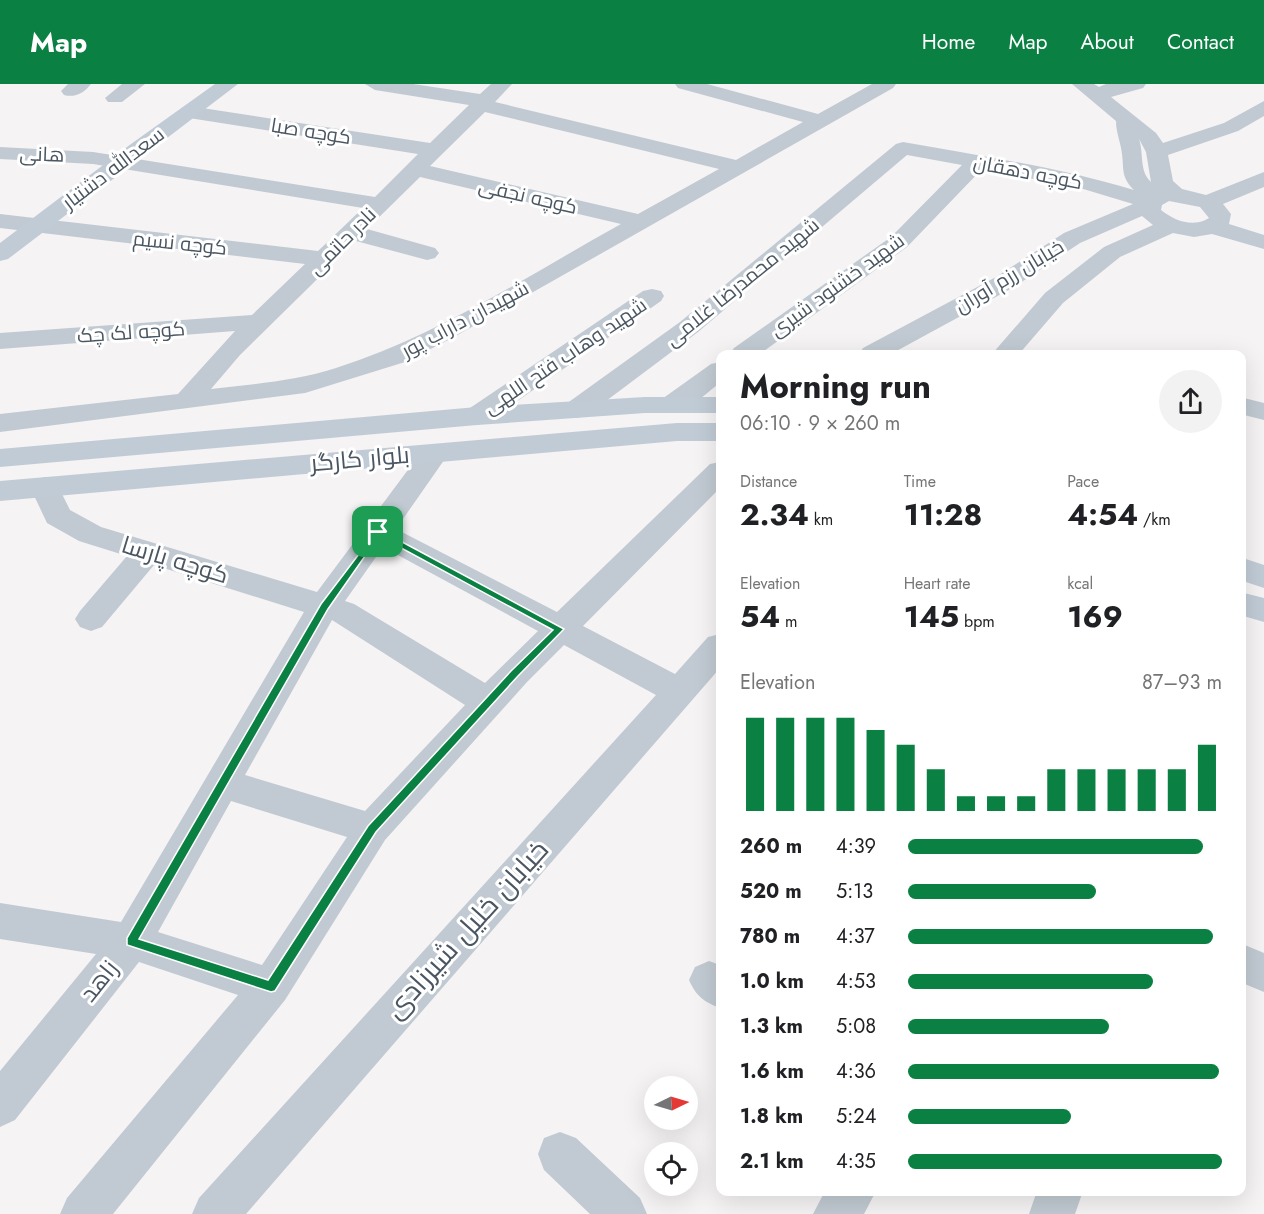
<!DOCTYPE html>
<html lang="en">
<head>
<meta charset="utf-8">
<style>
	:root { --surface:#fff; --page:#f2f2f2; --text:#202124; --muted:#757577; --accent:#0b8043 }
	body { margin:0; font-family:Jost,Cairo,sans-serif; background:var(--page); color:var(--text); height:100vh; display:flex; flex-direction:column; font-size:22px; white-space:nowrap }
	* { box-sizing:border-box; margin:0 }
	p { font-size:20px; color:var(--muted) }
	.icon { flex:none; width:33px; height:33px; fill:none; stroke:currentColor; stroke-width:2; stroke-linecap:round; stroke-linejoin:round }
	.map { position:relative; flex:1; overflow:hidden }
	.panel { position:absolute; left:716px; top:266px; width:530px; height:846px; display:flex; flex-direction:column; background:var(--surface); border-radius:12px; box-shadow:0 6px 24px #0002 }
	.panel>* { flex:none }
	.needle { width:39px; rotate:85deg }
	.tools { position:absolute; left:644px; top:992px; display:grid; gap:12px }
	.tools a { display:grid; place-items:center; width:54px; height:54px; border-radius:50%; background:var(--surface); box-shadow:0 6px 24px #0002; font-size:30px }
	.pin { position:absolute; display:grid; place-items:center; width:51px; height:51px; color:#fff; margin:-26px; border-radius:12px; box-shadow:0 3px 9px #0006 }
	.round { display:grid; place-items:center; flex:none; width:63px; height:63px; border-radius:32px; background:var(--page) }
	.headline { display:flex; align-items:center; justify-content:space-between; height:102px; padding:0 24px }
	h1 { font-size:33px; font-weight:700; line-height:45px }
	.stats { display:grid; grid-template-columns:repeat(3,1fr); gap:9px; height:102px; padding:6px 24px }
	.stats div { display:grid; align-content:center }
	.stats b { font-size:30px; font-weight:700 }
	.stats small { font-size:16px; font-weight:400 }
	.stats p { font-size:16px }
	.chart { height:168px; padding:12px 24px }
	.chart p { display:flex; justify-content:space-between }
	.chart svg { width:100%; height:108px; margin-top:6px; stroke:var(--accent); stroke-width:6 }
	ul { padding:0 24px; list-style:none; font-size:20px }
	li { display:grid; grid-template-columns:96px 72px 1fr; align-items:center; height:45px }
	li i { height:15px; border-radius:8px; background:var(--accent) }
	header { display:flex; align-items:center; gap:36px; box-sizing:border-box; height:84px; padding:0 30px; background:var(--accent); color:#fff }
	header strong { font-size:28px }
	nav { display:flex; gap:33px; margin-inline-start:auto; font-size:21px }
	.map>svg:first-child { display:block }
</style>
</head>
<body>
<header>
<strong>Map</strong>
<nav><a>Home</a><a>Map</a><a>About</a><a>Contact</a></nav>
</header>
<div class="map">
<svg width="1264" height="1130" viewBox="0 0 1264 1130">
	<rect width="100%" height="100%" fill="#f5f3f3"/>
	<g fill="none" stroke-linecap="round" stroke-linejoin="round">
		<path fill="#c1cad2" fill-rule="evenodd" d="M68,0H91C84,9 75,14 64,11L61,7Z
			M122,0H145L122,18H108L105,14Z
			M365,0H413L480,10L491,0H512L495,18L736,76L803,38L678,4L675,0H707L818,30L872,0H896L893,4L454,253L405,278L305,309L0,348V330L178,310L235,247L0,265V249L252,231L305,180L0,144V130L318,167L363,124L93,80L0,75V63L93,68L375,113L418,70L189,34L182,32L179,28L182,24L189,22L430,59L469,21L375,6ZM485,28L719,85L638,130L430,82ZM420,93L621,140C529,191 437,252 336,284C296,297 253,300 211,305L240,271L356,157L427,176L435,174L439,169L435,164L367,145Z
			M1072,0H1094L1099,3L1106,0H1146L1143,4L1111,13L1156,49L1163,59L1224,39L1264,17V32L1238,47L1168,71L1173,97L1182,105L1206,111L1264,88V103L1223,120L1231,130L1229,140L1264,151V165L1212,150L1194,153L1173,149L1120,173L1063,219L1019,270H992L1045,209L1104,163L1153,141L1142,132L1080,159L1014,203L891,270H859L863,264L996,193L1064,149L1133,120L1080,104L982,85L907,163L760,270H730L734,264L891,153L962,81L907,71L698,248L586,332L576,334L566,332L562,326L566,320L680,238L896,60L903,58C980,72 1058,83 1134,106C1121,93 1124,86 1122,70C1121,59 1116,49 1116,37ZM1139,55L1146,68L1151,98C1139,87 1144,70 1139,55ZM1169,117L1200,123L1209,134C1193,144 1175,137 1161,126L1162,121Z
			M652,205L661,207L664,212L661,217L487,338L477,341L467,338L463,332L467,326L643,207Z
			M720,278V299C703,311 685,333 662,327L658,321L662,315L711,280Z
			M1240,313L1264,319V336L1240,330Z
			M435,360L445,363L449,369L396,445L557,528L710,380L720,378V404L583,542L675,590L708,553L720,550V584L246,1130H192L199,1114L656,611L564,561L527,598L385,756L285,916L113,1130H60L67,1114L238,911L139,878L15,1036L0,1043V987L96,870L0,855V819L121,838L304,528L154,481L102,543L91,547L80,543L75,535L80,527L127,472L79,457L47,439L30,403L35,396L45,393L55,396L70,426L101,443L317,508L425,363ZM383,463L538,547L485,599L354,520L345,517ZM332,536L465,621L365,727L245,691ZM231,717L347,753L262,881L158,848Z
			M1240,859L1264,869V908L1240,898Z
			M709,877L720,881V924C704,918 696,912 689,896L695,883Z
			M560,1048L576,1054L640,1114L647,1130H590L544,1086L538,1070L544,1054Z
			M825,1107H876L864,1130H813Z
			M1037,1107H1083L1075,1130H1029Z"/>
		<path fill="#c1cbd6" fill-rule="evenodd" d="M215,0H238L8,175L0,177V159L131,60Z
			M645,313H720V329H645L477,341L0,383V365L477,323Z
			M677,339H720V357H677L0,417V397Z
			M1240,473L1264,481V504L1240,496Z
			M1240,508L1264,514V538L1240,531Z"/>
	</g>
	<path fill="#0b8043" stroke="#fff" stroke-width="1.5" fill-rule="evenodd" d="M378,445L564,545L518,592L376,748L275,907L271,908L127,861V854L321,520ZM379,452L553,546L511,587L368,742L268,896L139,855L328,525Z"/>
	<g text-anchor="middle" stroke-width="6" stroke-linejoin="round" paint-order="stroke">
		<g font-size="20" fill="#4a5661" stroke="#fff">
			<text transform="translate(311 47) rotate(9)" y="7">کوچه صبا</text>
			<text transform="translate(42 70) rotate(2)" y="7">هانی</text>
			<text transform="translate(113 84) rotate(-37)" y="7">سعدالله دشتیار</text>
			<text transform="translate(1028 88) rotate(11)" y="7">کوچه دهقان</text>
			<text transform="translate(528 112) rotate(13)" y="7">کوچه نجفی</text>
			<text transform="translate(342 157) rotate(-45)" y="7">نادر حاتمی</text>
			<text transform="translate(180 159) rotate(6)" y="7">کوچه نسیم</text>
			<text transform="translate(1009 192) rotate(-31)" y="7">خیابان رزم آوران</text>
			<text transform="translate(742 198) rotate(-39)" y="7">شهید محمدرضا غلامی</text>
			<text transform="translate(837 201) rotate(-36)" y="7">شهید خشنود شیری</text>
			<text transform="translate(465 235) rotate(-28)" y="7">شهیدان داراب پور</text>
			<text transform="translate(131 248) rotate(-4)" y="7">کوچه لک چک</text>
			<text transform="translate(565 272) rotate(-34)" y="7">شهید وهاب فتح اللهی</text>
		</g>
		<g font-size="24" fill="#4a5661" stroke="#fff">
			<text transform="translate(360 375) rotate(-5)" y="8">بلوار کارگر</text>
			<text transform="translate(175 476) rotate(17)" y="8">کوچه پارسا</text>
			<text transform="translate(99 897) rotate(-51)" y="8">زاهد</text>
		</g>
		<g font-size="28" fill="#4a5661" stroke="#fff">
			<text transform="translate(466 845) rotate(-48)" y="10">خیابان خلیل شیرزادی</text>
		</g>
	</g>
</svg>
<div class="tools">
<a><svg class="needle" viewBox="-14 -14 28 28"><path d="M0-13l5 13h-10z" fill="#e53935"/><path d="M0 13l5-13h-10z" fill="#757577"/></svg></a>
<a><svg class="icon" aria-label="locate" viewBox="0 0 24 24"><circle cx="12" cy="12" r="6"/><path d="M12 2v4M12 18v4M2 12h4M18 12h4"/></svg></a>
</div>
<div class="pin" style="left:378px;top:448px;background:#1e9e55"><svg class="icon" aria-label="arrive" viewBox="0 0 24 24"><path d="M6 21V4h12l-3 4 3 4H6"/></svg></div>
<section class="panel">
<div class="headline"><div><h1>Morning run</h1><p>06:10 · 9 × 260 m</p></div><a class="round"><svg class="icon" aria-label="share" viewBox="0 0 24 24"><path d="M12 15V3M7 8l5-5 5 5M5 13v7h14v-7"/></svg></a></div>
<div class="stats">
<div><p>Distance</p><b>2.34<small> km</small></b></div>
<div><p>Time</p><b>11:28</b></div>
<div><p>Pace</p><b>4:54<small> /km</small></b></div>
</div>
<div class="stats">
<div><p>Elevation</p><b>54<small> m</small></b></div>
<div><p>Heart rate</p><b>145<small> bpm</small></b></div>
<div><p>kcal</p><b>169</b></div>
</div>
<div class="chart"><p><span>Elevation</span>87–93 m</p>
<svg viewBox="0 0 160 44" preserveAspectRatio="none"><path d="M5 44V6M15 44V6M25 44V6M35 44V6M45 44V11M55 44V17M65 44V27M75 44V38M85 44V38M95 44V38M105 44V27M115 44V27M125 44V27M135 44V27M145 44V27M155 44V17"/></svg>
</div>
<ul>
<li><b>260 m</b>4:39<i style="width:94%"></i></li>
<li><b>520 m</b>5:13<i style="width:60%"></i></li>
<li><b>780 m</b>4:37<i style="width:97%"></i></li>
<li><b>1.0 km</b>4:53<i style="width:78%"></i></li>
<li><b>1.3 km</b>5:08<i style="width:64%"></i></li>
<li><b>1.6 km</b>4:36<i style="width:99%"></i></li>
<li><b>1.8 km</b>5:24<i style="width:52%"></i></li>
<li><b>2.1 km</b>4:35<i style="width:100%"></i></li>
</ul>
</section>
</div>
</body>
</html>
